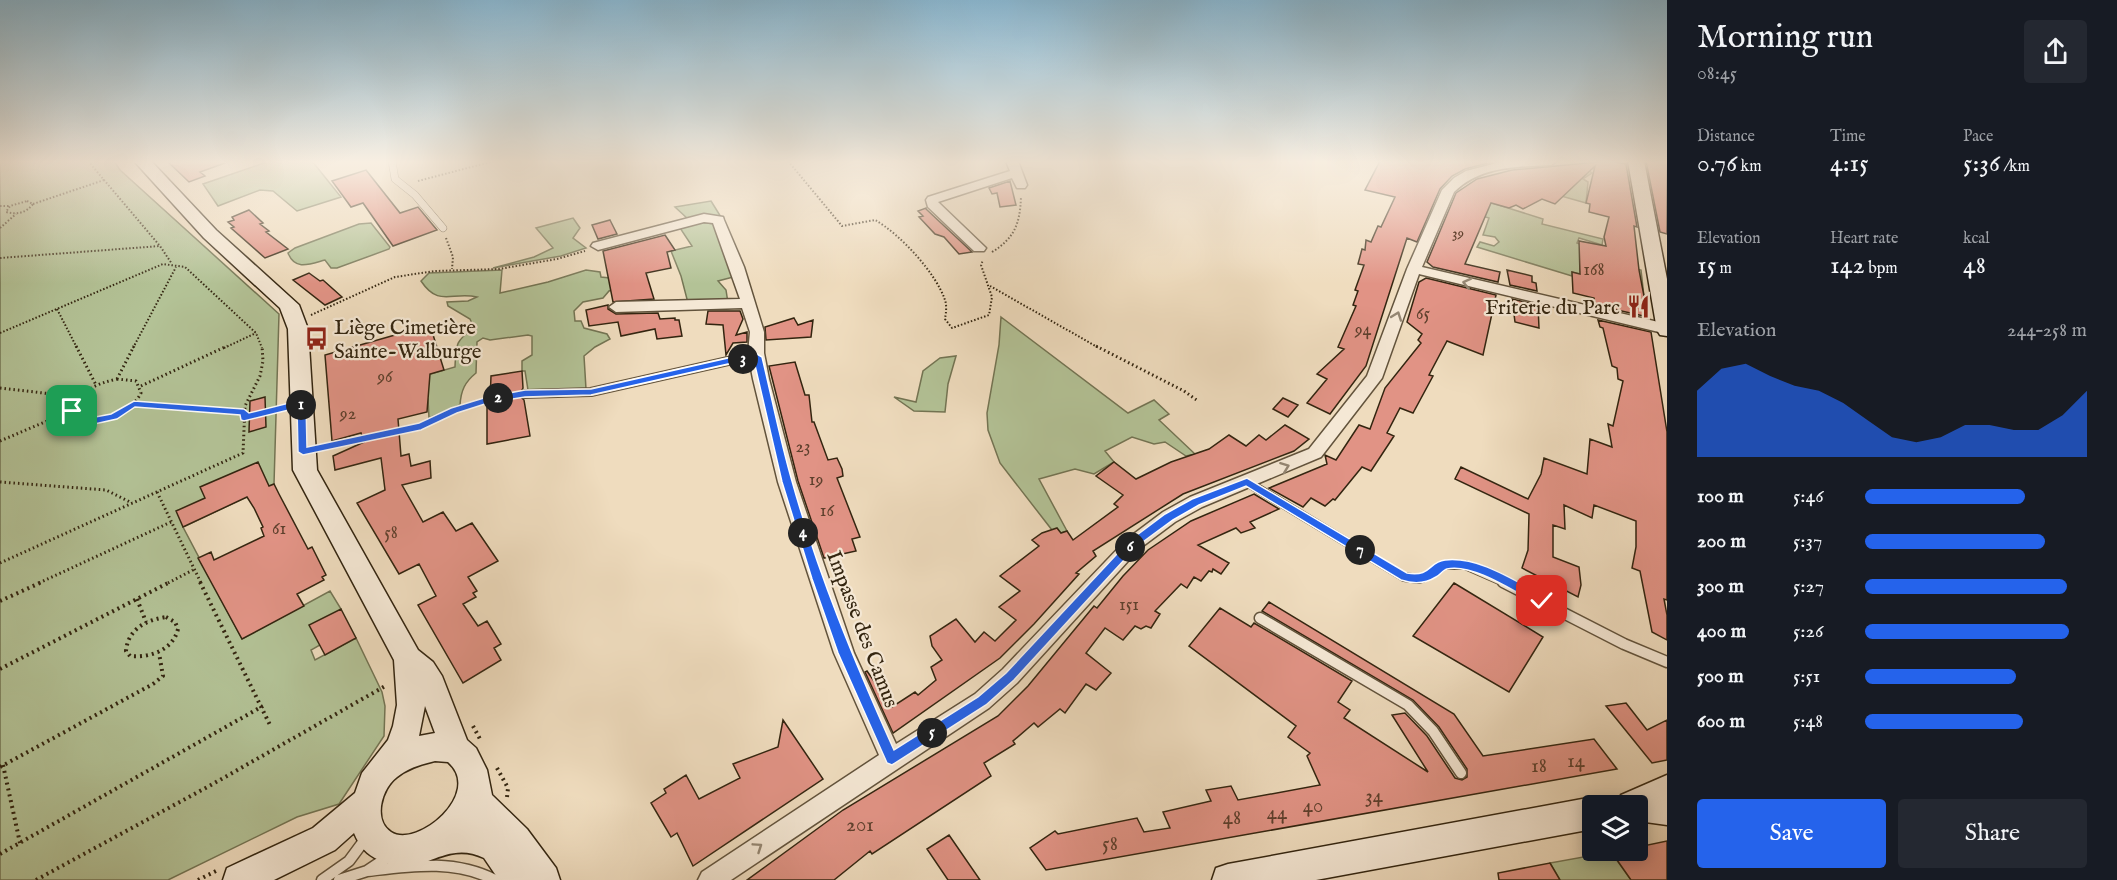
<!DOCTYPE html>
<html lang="en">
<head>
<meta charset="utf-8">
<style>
	:root { --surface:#171b24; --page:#242831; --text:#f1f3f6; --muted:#9ea1a6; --accent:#2563eb }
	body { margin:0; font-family:"IM FELL English",serif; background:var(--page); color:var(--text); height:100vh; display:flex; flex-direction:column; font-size:22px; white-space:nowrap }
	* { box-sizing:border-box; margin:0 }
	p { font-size:20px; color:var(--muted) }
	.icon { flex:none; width:33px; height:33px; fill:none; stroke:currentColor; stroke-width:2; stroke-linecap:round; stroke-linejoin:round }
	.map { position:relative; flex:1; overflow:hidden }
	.details { display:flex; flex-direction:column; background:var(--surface); width:450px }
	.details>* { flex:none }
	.tools { position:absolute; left:1582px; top:795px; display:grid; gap:12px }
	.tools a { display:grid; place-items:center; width:66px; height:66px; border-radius:6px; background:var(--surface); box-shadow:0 3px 15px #0003; font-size:30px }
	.pin { position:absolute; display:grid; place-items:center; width:51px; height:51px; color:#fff; margin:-26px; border-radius:12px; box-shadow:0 3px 9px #0006 }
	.km { position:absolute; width:30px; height:30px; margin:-15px; border-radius:50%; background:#222; color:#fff; font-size:16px; line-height:30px; text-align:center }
	.round { display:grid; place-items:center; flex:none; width:63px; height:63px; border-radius:6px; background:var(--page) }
	.overview { display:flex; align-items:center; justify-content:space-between; height:102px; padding:0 30px }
	h1 { font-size:33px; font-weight:600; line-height:45px }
	.figures { display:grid; grid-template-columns:repeat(3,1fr); gap:9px; height:102px; padding:6px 30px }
	.figures div { display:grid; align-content:center }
	.figures b { font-size:26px; font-weight:600 }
	.figures small { font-size:16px; font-weight:400 }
	.figures p { font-size:16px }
	.chart { height:168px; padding:12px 30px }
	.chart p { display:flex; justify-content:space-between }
	.chart svg { width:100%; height:108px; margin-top:6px; fill:var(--accent); opacity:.7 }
	.action { display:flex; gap:12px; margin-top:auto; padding:12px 30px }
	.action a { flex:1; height:69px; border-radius:6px; background:var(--accent); color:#fff; font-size:24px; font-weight:600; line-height:69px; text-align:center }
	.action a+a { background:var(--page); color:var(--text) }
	ul { padding:0 30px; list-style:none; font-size:20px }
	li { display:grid; grid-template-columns:96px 72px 1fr; align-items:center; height:45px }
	li i { height:15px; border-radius:8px; background:var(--accent) }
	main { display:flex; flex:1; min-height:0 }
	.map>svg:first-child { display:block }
</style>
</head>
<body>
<main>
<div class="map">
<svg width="1667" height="880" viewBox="0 0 1667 880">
	<rect width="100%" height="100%" fill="#efdcbe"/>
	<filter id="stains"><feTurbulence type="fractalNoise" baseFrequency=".00333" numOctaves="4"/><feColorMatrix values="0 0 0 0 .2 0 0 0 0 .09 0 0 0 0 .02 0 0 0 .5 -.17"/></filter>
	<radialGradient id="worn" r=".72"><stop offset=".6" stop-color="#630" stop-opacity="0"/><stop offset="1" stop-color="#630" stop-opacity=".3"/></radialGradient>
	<path fill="#b3c296" stroke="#737453" stroke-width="1.5" d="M0,161H114L120,170L279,314L274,484L183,527L242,639L330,591L341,609L320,645L311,650L315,660L356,638L382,692L385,706L384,736L339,804L297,817L168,880H0Z
		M270,161H312L341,197L297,211L273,191L260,190L218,206L203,184Z
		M1589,171L1592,173L1583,179L1588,182L1586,203L1519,184Z
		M711,201L724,222L688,219L675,207Z
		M1489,202L1543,219L1542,224L1603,239L1602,245L1579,238L1577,243L1583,245L1609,263L1641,270L1644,297L1608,286L1580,260V271L1585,273V276L1572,272V276L1477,247L1480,242L1494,246L1499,242L1495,237L1483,235L1489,218L1472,213Z
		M573,218L580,228L573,238L586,248L561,256L493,268L534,257L553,248L536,228Z
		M699,222L715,224L737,276L718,281L726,290L728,303H688L681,276L671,251L692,246L680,228Z
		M371,223L390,247L389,249L337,268H331L325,260C310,264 295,271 288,253L295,248L359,224Z
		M502,270L500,293L548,282L586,270L600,272L601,277L610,278L626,285L609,291L603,298L583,302L574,311L575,321H581L584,328L607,334L610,339L595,347L584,356L586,389L528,390L525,371H522V361L532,355V336L528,335L490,340L483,338L477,342L476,373C465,382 461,390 460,405L429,418L428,399L386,387L455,367C456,345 455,341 474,328L470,319L448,306L447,302L468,301L477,297C452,291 439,308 421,281L429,273Z
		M1001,317L1128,413L1154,400L1169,414L1159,420L1195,454L1186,456L1165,442L1154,444L1132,437L1105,451L1114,462L1094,474L1075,469L1039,479L1067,531L1061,533L1052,530L1000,463L988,430L987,413L999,345Z
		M956,356L948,384L945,412L914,411L894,397L916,402L923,371L940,358Z
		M1611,852L1631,880H1560L1550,863Z"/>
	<path fill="#e19385" stroke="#332510" stroke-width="1.5" d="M167,161H225V163L200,172L205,176L189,182Z
		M1380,161H1496L1465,169L1452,176L1440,189L1417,242L1407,238L1366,366L1330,414L1307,403L1327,379L1317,374L1344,349L1338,347L1356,306L1353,305L1358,291L1355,290L1364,265L1358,264L1362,249L1365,250L1366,240L1371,242L1378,226L1381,227L1395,197L1365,190Z
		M1609,161L1626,164L1637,227L1634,226L1639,270L1648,317L1595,305L1594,298L1573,293L1572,272L1580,274L1579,241L1606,246L1604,237L1609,217L1589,212L1590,204L1586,203L1595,166L1555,204L1542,199L1523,209L1516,205L1509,208L1491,203L1465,264L1500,272L1498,282L1433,267L1427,262L1456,193L1477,179L1512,170Z
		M1646,161H1667V234L1660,232Z
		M366,170L400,213L418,207L437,230L393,246L363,203L351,207L332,181Z
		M1010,181L1016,205L1000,207L997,193L992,194L989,188Z
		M926,208V209L972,252L959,254L944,237L935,234L919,217L923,216L918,211Z
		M249,210L263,223L260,224L269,231L266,232L288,249L265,258L231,228L234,227L228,222L234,220L232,217Z
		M610,220L617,234L598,239L592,225Z
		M665,235L675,250L667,252L671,268L646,273L654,299L613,302L603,251Z
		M1507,270L1532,276V282L1536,283L1537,291L1510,285Z
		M309,273L320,281L323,280L342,297L325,305L293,280Z
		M1426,278L1496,295L1483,355L1447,341L1429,375L1433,376L1413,413L1400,408L1387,433L1394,436L1371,471L1362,467L1335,500L1333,499L1325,506L1311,498L1303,507L1269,488L1327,464L1325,455L1336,460L1359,425L1370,429L1385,388L1421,343L1418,340L1422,334L1407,322L1419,282Z
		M1512,299L1538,305L1539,328L1515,322Z
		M608,305V309L616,314L658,313L660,319L675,318V320H679L682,336L657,339L655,329L621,336L618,322L589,326L586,310Z
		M708,311H740L743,319L736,335L747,332V342L733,343L726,355L723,325L706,324Z
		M794,318L798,325L813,320L811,337L766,340L765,327Z
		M1598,320L1651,332L1667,432V600L1664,599L1667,615V640L1652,632L1640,571L1632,568L1636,547V521L1594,505L1592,518L1564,505L1565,529L1553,525V557L1579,567L1581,585L1578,597L1522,568L1528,550L1529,514L1455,479L1461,467L1528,499L1541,474L1544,458L1587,474L1590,439L1612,447L1608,424L1613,426L1623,381L1618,379L1617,368L1612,366L1603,328L1600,327Z
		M430,325L444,370L430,374L427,412L398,419L401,456L409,454L411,466L430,461L431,478L402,485L423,522L443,512L456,531L472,523L498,561L468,577L477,591L473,593L476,597L463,604L478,626L487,621L501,644L494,648L501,660L463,683L418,605L436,596L419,564L399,574L357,503L385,490L381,458L335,470L333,456L364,442L361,433L332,441L325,355Z
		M795,362L805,395H809L812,422H814L828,460L837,458L842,469L843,476L837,478L860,537L852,539L856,551L824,558L798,481L769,366Z
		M522,371L523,388L519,395L524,400L530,436L487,444V403L490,402L491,376Z
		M265,397L266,427L249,432L250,401Z
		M1283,398L1298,405L1288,417L1273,409Z
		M1285,425L1309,439L1294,451L1183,494L1093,551L1096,556L1076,573L1079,574L1034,624L1000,658L893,733L865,672L867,671L892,707L915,692L918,695L936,680L931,667L942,660L932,646L930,636L956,619L975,642L984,632L995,641L1016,620L999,607L1020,591L1000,576L1039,546L1032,540L1042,533L1057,528L1061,533L1067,531L1073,540L1118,507L1114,504L1123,495L1096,476L1114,462L1136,479L1171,462L1209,449L1229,435L1246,446L1259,435L1266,440Z
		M258,462L269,486L274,484L279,494L308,549L312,547L326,575L322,577L324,580L297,594L304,606L242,639L198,558L211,552L214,560L264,536L261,528L263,527L254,508L247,497L183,527L176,511L205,498L200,487Z
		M1254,494L1279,509L1250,522L1255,528L1241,533L1236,528L1198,545L1229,563L1221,574L1213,569L1212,572L1209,571L1201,581L1194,577L1187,588L1181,584L1155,611L1160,614L1151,628L1146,626L1141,629L1135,626L1123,640L1105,628L1086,653L1111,673L1096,690L1086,684L1065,713L1060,709L1038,727L1034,723L1013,741L1015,744L984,763L991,776L872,854L870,851L834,880H747L843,810L998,716L1028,686L1094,606L1097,608L1123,576L1148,550L1191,521Z
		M1454,583L1543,637L1509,692L1413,636Z
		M1269,602L1454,714L1483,756L1594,739L1617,769L1046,870L1030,848L1055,831L1058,834L1137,818L1144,832L1170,828L1163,812L1211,801L1206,790L1231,786L1238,800L1320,785L1307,756L1310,753L1288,737L1296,726L1189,646L1220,608L1251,627L1254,623L1352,681L1338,702L1350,710L1344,718L1428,772L1392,715L1405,713L1427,736L1455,778L1462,780L1467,777V769L1439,727L1413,700L1262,611Z
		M341,609L356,638L325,655L309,625Z
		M1626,703L1647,730L1667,720V760L1652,763L1606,706Z
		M783,720L823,779L693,866L677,833L671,837L651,803L666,793L664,789L686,775L699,799L740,778L733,764L778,747Z
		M949,835L980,880H948L927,849Z
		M1667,841V880H1631L1610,850H1638V847Z
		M1550,863L1560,880H1499L1498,873Z"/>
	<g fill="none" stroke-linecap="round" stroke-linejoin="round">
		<defs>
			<path id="lane-far2" d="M392,161L395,179L415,195L443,228"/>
			<path id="lane-far1" d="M525,394L591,392L728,361L757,357
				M1247,482L1404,577L1419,579L1432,574L1444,565H1465L1506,583"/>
			<path id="lane" d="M1503,582L1624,644L1667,662
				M1260,618L1408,705L1433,731L1461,773
				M367,871C411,866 454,859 495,880
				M322,880L349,861L366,838
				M339,880L367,871L391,855"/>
			<path id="street" d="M1006,161H1018L1027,185L1025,188H1017L1012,178L938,202L986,248L984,251H974L928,207L926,200L928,197L1010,171Z
				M1505,161H1557L1551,165C1516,167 1481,166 1454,192L1422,267L1667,324V334L1419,274L1382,378L1321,457L1202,507L1175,522L1139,549L1017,683L989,708L731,880H698L702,872L879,755L834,653L778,482L753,379L748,353L750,332L742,308L616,312L609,307L616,302L740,299L713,223L704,222L598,250L591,246L593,243L704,214L723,217L724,220L744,267L764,332V353L769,379L796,482L854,653L896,744L975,694L1003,669L1127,539L1163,512L1190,497L1309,449L1367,376L1407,269L1442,190L1454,178L1466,171Z"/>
			<path id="secondary" d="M134,161H151L216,230L299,305L308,329L317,470L418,650L433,662L442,676L467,740L476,748L487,770L492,795L527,829L556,868L560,880H499L484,858C449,841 427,870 397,867C391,866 385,862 379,860C366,854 360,847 354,833L335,850L274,880H223L227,868L313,828L355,793L362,773L388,740L393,726L397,705L394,660L293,470L288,329L280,308L204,238ZM425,706L435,733L419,736ZM435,761L448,762C484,793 417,849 391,832C373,820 381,789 397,777C408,768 422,764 435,761Z
				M1628,161H1644L1667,279V336L1660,335L1657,330Z
				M1667,775V825L1638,821V806H1617L1621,795Z
				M1593,797L1604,802L1605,806H1593V829L1316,880H1212L1216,868L1228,864Z"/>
		</defs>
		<use href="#lane-far2" stroke="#62533c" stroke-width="8"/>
		<use href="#lane-far1" stroke="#62533c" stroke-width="10"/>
		<use href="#lane" stroke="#62533c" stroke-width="13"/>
		<use href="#street" stroke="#62533c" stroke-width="3"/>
		<use href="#secondary" stroke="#332510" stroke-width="3"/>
		<path stroke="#332510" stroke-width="2" stroke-dasharray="1.5 2" stroke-linecap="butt" d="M88,161L160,246L172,264
			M788,161L842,226L875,220C900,234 936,273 945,300C947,306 946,313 945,319L952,328L989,315L992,297L981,265L983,260
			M418,181L494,161
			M27,201L33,204C26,213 17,215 6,212L10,206Z
			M33,204L104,180
			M0,206H10
			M0,228L16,214
			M446,238L453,257L452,269
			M992,252C1015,238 1020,223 1021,197
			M0,258L160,246
			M990,286L1099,348
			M57,309L77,348
			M311,315L395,277L435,271L499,269L557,259L585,251
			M0,333L163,264L185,267L256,333L262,348
			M133,348L176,267
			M224,348L256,333"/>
		<path stroke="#332510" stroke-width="3" stroke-dasharray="1.5 3" stroke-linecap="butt" d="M76,346L96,385
			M1096,346L1184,391L1198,401
			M117,379L136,381L141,393C131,414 90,432 72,412C80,391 95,384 117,379Z
			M117,379L134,346
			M141,386L227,346
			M0,388L78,397
			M134,404L244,412
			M244,417L284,408
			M0,441L71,411
			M322,447L421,426L474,403L514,395
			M0,482L106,490L132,503
			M157,492L201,583
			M0,563L243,453L245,406L260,376L263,361L262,346
			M39,583L171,522
			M168,583L193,570"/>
		<path stroke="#332510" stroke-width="4" stroke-dasharray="2 4" stroke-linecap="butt" d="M200,582L270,725
			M137,599L146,622
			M0,601L42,582
			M166,617L175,622L178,629C173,650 150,658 130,656L126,651C128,629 146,620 166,617Z
			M0,669L170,582
			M473,726L480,739
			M3,765L20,843
			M0,767L153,684L163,676L159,653
			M497,768L508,788L507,797
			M0,854L263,706
			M36,880L211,785L387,685
			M198,880L218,870"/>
		<use href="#lane-far2" stroke="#f5e8d5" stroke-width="7"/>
		<use href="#lane-far1" stroke="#f5e8d5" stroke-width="8"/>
		<use href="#lane" stroke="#f5e8d5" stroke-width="10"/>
		<use href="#street" fill="#f5e8d5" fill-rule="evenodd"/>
		<use href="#secondary" fill="#f5e8d5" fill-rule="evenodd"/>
	</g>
	<defs><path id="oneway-chevron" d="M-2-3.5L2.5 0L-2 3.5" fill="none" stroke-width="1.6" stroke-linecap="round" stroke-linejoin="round" transform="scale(1.5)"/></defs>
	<g stroke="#948672">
		<use href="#oneway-chevron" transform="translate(1467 283) rotate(-167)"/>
		<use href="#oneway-chevron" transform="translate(1397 316) rotate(-70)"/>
		<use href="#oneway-chevron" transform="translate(1285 467) rotate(-21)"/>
		<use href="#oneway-chevron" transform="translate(758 847) rotate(-34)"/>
	</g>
	<linearGradient id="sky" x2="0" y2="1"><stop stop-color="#89b7d1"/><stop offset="0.57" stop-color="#f8efe2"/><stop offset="1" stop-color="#f8efe2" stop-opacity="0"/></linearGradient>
	<rect width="1667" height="284" fill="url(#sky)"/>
	<path fill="#2563eb" stroke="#fff" stroke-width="1.5" d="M757,354L762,357C772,398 780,440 792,481C818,574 855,663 894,750L978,697L1006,673L1129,541L1165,514L1192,499L1247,478L1407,573C1432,577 1428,562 1445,560C1480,556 1516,582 1546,597L1547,601L1546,604H1538C1516,593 1473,563 1447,569C1443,570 1440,575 1436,577C1425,584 1413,584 1401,580L1246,486L1199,505L1173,520L1136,547L1014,680L986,705L892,765L887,763L838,653L812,579L782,482L754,361L728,364L591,395L525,397L488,403L457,413L421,430L303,455L298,452L297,408L244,421L241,420L240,415L135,407L117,419L90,425L71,419L67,411L68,409H75L78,415L90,418L111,414L134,401L244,409L249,413L301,400L306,404L307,447L419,423L451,408L487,397L525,390L591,389L728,358Z"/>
	<defs>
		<symbol id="restaurant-bare" viewBox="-9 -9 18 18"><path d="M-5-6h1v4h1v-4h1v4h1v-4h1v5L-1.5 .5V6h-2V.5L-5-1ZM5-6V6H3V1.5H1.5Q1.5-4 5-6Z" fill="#8f2418" stroke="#f5e8d5" stroke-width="2.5" paint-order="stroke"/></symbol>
		<symbol id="bus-bare" viewBox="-9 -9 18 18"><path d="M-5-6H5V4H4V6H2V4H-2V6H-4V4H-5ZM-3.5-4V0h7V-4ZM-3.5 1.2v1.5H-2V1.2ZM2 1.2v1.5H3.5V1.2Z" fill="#8f2418" stroke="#f5e8d5" stroke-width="2.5" paint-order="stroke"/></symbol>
	</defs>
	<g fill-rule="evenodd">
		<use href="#restaurant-bare" x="1622" y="290" width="33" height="33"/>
		<use href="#bus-bare" x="300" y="322" width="33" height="33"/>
	</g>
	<g text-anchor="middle" stroke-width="4.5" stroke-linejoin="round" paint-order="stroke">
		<g font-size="15" fill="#5e402d">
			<text x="1458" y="238">39</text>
		</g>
		<g font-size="18" fill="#5e402d">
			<text x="1594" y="275">168</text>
			<text x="1423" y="319">65</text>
			<text x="1363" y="335">94</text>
			<text x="385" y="382">96</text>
			<text x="348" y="419">92</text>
			<text x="803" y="452">23</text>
			<text x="816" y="485">19</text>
			<text x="827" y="516">16</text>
			<text x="279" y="534">61</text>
			<text x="391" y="538">58</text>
			<text x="1129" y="610">151</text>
		</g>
		<g font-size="21" fill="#332510" stroke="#f5e8d5" text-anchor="end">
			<text x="1620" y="314">Friterie du Parc</text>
			<text x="334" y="334" text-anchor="start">Liège Cimetière<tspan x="334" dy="24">Sainte-Walburge</tspan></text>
		</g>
		<g font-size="21" fill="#332510" stroke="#f5e8d5">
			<text transform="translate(863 629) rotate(69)" y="7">Impasse des Camus</text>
		</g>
		<g font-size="21" fill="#5e402d">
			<text x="1576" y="767">14</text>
			<text x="1539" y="772">18</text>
			<text x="1374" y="802">34</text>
			<text x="1313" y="812">40</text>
			<text x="1277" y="819">44</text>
			<text x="1232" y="824">48</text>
			<text x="860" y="831">201</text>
			<text x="1110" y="850">58</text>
		</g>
	</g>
	<rect width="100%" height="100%" filter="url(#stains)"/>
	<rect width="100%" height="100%" fill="url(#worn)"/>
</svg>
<div class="tools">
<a><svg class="icon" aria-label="layers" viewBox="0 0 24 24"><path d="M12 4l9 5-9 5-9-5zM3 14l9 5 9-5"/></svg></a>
</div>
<div class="pin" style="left:72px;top:411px;background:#1e9e55"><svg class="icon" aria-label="arrive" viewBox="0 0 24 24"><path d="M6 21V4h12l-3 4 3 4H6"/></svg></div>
<div class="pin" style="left:1542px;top:601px;background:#d93025"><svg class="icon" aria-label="check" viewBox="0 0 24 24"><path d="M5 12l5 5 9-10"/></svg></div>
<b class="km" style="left:301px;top:405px">1</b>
<b class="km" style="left:498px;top:398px">2</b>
<b class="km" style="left:743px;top:359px">3</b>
<b class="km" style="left:803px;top:533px">4</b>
<b class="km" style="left:932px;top:733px">5</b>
<b class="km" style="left:1130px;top:547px">6</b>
<b class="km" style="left:1360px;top:550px">7</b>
</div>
<section class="details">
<div class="overview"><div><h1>Morning run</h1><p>08:45</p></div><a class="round"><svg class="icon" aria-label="share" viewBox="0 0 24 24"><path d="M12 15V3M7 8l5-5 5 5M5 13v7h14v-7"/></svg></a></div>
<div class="figures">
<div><p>Distance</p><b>0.76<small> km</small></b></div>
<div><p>Time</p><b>4:15</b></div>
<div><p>Pace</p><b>5:36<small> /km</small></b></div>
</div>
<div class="figures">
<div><p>Elevation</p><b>15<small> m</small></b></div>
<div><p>Heart rate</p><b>142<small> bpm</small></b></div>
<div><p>kcal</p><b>48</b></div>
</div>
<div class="chart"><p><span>Elevation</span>244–258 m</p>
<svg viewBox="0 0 160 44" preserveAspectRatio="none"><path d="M0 44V17L10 8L20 6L30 11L40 15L50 17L60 22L70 29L80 36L90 38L100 36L110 31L120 31L130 33L140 33L150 27L160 17V44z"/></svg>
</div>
<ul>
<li><b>100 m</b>5:46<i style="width:72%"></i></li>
<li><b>200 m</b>5:37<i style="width:81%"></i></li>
<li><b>300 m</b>5:27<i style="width:91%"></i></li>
<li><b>400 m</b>5:26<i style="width:92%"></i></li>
<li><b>500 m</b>5:51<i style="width:68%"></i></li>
<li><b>600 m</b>5:48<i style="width:71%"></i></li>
</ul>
<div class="action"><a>Save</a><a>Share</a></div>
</section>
</main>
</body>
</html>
